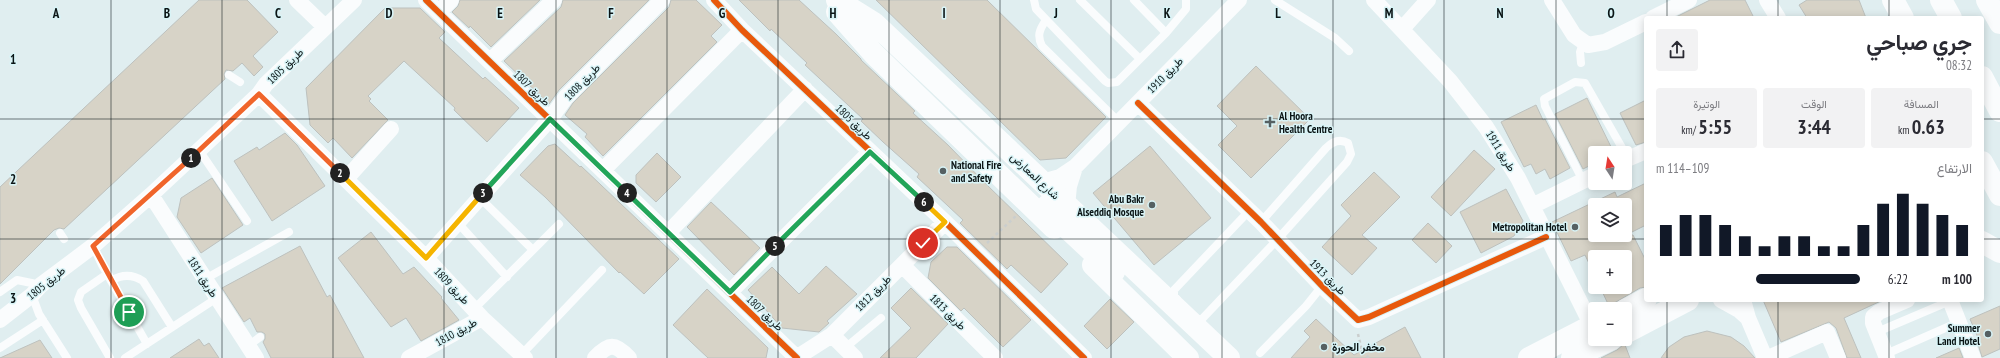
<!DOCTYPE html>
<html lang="ar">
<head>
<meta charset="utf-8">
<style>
	:root { --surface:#fff; --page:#f2f2f3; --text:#2b2b33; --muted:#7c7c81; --accent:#111827 }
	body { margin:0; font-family:"PT Sans Narrow",Vazirmatn,sans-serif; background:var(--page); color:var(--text); direction:rtl; height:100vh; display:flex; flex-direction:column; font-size:15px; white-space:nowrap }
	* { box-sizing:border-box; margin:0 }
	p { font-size:13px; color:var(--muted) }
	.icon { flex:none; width:22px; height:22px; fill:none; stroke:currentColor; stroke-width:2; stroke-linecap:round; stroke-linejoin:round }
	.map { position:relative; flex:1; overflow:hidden; direction:ltr }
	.sheet { position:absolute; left:1644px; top:16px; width:340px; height:286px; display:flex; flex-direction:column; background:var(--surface); border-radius:4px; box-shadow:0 2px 10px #0003; direction:rtl }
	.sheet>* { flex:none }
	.needle { width:26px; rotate:348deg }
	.controls { position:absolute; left:1588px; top:146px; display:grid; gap:8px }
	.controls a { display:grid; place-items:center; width:44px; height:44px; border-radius:4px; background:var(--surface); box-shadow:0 2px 10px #0003; font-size:20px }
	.pin { position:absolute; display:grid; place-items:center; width:34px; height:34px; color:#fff; margin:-17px; border:2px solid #fff; border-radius:50%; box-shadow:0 1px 4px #0007 }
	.km { position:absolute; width:20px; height:20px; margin:-10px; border-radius:50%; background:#222; color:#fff; font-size:11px; line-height:20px; text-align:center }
	.round { display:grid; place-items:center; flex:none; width:42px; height:42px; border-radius:4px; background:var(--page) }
	.overview { display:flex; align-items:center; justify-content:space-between; height:68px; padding:0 12px }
	h1 { font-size:22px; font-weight:700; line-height:30px }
	.stats { display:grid; grid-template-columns:repeat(3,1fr); gap:6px; height:68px; padding:4px 12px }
	.stats div { display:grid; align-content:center; border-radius:4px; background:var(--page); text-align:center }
	.stats b { font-size:20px; font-weight:700 }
	.stats small { font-size:11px; font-weight:400 }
	.stats p { font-size:11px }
	.chart { height:112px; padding:8px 12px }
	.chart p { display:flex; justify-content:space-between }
	.chart svg { width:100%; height:72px; margin-top:4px; stroke:var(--accent); stroke-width:6 }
	ul { padding:0 12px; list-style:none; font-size:13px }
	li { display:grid; grid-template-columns:64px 48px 1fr; align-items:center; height:30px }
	li i { height:10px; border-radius:5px; background:var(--accent) }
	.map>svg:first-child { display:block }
</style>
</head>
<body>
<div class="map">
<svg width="2000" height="358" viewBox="0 0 2000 358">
	<rect width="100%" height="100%" fill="#e0eef0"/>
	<path fill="#d7d3c7" stroke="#bdc1be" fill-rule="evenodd" d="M199,0H247L278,32L253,56L263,67L254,76L242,63L233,71L226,70L224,74L225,79L64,229L59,228L54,230L0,284V187Z
		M460,0H540L491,47L470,26L469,28L452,12L458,6Z
		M563,0H649L559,90L549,104L504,61L561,7Z
		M671,0H696L722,25L711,36L717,42L603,156L585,137L587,134L565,115L573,103L669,7Z
		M739,0H799L836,34L861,59V60L915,111L913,113L948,145L986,184L1068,264L1041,293L1011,265L1007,269L960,223L963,220L917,177L919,174L883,142L861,121L863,119L805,65L807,63L771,29L770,31Z
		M876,0H987L1106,117L1066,158L1040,160Z
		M1710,0H1745L1754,18H1674Z
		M1807,0H1859L1866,18H1807L1799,5Z
		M385,8H420L445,32L439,38L483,79L485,77L519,108L487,142L454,110L455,108L404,61L368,96L371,99L369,101L388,120L352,158L333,138L328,143L310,125L306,88Z
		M1256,66L1310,119L1251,178L1218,145L1237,126L1217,106Z
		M1587,98L1614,153H1595V163L1583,169L1555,114Z
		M1646,100V142L1636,145L1620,113Z
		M1536,105L1543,120L1545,119L1570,168L1550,179L1545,169L1536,174L1531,164L1524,167L1501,122Z
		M285,133L297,145L325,186L272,221L234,161L257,147L259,150Z
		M555,144L580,167L581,166L679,259L644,294L620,272L619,273L545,197L520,175L548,146Z
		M1150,146L1211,218L1154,265L1093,193Z
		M1474,150L1495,169L1451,216L1431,197Z
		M657,153L681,177L656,202L636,183V175Z
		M1374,172L1400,197L1362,235L1377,248L1352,275L1322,247L1351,216L1341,205Z
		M212,178L243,225L201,253L177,217L181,198Z
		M1646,183V225L1626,235H1633L1646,261V287L1640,288L1609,306L1600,287H1625V257H1595V276L1585,255L1571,261L1552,222L1615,192L1617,197ZM1595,205H1625V235H1595Z
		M1506,189L1523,221L1514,236L1481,253L1460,212Z
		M711,202L760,248L734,275L687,227Z
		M1428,223L1452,246L1436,263L1412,240Z
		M371,232L403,274L414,267L442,297L441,298L459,320L421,341L406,318L391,327L338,258Z
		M300,246L327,297L330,295L364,358H271L263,342L265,339V334L262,332H257L250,318L244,322L222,288Z
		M947,247H957L1031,320L1003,347L964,308L961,311L928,278L931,262Z
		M826,266L857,294L827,321L829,323L819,332L782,328L748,290L772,267L799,294Z
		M911,288L948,324L916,358H880L911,328L891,308Z
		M707,289L768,348L766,358H708L673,325Z
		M1110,299L1134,322L1107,349L1084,326Z
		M1763,300H1883L1844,318L1861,358H1847L1836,328L1829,322L1781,342Z
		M2000,306V349L1982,357L1977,341L1979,340L1970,319Z
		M1316,319L1354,355L1405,327L1421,358H1291L1310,337L1304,331Z
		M1707,331L1731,337L1744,346L1755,358H1661L1669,347L1684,337Z
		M199,339L204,346L209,343L219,358H170Z
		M40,340L52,358H0Z
		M1623,345H1625L1630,358H1601L1617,350Z
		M1959,348L1963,358H1936Z"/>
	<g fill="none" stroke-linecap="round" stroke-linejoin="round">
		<path stroke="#cacece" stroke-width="2.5" stroke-dasharray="3 3" stroke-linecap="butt" d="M987,243L1017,215
			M1358,334L1362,351L1369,358"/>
		<path stroke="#fafcfd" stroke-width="8" d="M1034,0L1036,9L1105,81L1108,83L1117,82L1166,33L1186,9V0
			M1080,0L1140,59
			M1134,0L1166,33
			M1275,0L1335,38L1349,51
			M1046,20C1039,30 1037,36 1042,46L1119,122
			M1581,63L1580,52L1583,43
			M229,75L240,82
			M199,150L247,221
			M1583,181L1545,106L1544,99L1575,82L1585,83L1625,153
			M479,197L533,250
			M457,222L507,277
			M60,233L64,239
			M93,246L102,265L147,344
			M107,274L81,292L78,300L81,308L110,358
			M205,279L289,232
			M111,281C122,274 132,274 143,281L172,327
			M0,292L17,280L41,285
			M32,295L39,314L67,358
			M1177,299L1174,296V290L1249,211
			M474,309L559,224
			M1194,316L1197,319H1202L1277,240L1347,162L1351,154L1348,143C1339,138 1332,142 1326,148L1261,222
			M1877,332L1950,301
			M248,346L260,337
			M0,348L43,320
			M845,348L881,318
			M1260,353L1306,306L1322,286
			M1886,354L1959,322
			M521,355L602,270
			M125,358L217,298"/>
		<path stroke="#fafcfd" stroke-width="16" d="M297,0L325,27
			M426,0L797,358
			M714,0L742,30L945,222L1084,358
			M1374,0L1450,81L1486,127L1518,178L1592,326
			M1552,0L1574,35L1588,45L1605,42L1646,22
			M1767,0L1778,18
			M439,12L451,0
			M1653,18L1689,0
			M1402,29L1428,0
			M490,61L554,0
			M259,94L426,258L482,318L525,358
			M1138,103L1261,222L1322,286L1358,320L1369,317L1546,237
			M1625,160L1646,151
			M603,170L742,30
			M346,179L391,129
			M1042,182L1060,177L1075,167L1239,0
			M151,195L256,358
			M1067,206L1069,186L1075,167
			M1532,206L1595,175
			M668,233L805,89
			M426,258L550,119L566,97L662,0
			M902,265L995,358
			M730,292L870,152
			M1721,300L1739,310L1748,318
			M1743,300L1748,318L1765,358
			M1950,300L1973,358
			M0,320L32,295L41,285L93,246L151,195L259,94L266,84L354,0
			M832,335L855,358
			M409,358L482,318
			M595,358C609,343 615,343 629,358
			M796,358L832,335L945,222
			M1768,358L1827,332L1838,358
			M1887,358L1873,323V317L1879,312L1907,300"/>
		<path stroke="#fafcfd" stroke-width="22" d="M837,0L874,23L1229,358
			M1987,0L2000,23
			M837,12L874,54L1054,228
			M1048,205L1068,229L1114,272
			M1982,242L2000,252
			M1093,265L1188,358
			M1625,310L1646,299
			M1625,333L1688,300
			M1529,358L1595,324
			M1572,358L1612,339"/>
		<path stroke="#fafcfd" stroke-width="22" d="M1893,0L1903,18
			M1941,0L1951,18
			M1982,77L2000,111
			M1982,162L2000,195"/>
		<defs>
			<path id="cycleway" d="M426,0L797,358
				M714,0L742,30L945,222L1084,358
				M1138,103L1261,222L1322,286L1358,320L1369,317L1546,237"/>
		</defs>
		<use href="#cycleway" stroke="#d9f4f7" stroke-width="8"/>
		<use href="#cycleway" stroke="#e8590c" stroke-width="6"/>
	</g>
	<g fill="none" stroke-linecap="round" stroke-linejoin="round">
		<defs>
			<path id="split-1" d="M129,312L93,246L191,158"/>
			<path id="split-2" d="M191,158L259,94L340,173"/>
			<path id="split-3" d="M340,173L426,258L483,193"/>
			<path id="split-4" d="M483,193L550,119L627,193"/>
			<path id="split-5" d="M627,193L730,292L775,246"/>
			<path id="split-6" d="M775,246L870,152L924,202"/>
			<path id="split-7" d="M923,243L945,222L924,202"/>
		</defs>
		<use href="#split-1" stroke="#fff" stroke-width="8"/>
		<use href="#split-2" stroke="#fff" stroke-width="8"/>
		<use href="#split-3" stroke="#fff" stroke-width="8"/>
		<use href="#split-4" stroke="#fff" stroke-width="8"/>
		<use href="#split-5" stroke="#fff" stroke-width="8"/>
		<use href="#split-6" stroke="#fff" stroke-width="8"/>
		<use href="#split-7" stroke="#fff" stroke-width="8"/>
		<use href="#split-1" stroke="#f0652b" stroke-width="5"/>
		<use href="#split-2" stroke="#f0652b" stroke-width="5"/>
		<use href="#split-3" stroke="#f5b400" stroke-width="5"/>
		<use href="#split-4" stroke="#22a559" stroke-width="5"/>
		<use href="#split-5" stroke="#22a559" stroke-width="5"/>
		<use href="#split-6" stroke="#22a559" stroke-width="5"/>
		<use href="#split-7" stroke="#f5b400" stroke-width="5"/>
	</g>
	<path fill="none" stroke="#0a1415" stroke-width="1" stroke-opacity="0.55" d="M111,0V358M222,0V358M333,0V358M444,0V358M556,0V358M667,0V358M778,0V358M889,0V358M1000,0V358M1111,0V358M1222,0V358M1333,0V358M1444,0V358M1556,0V358M1667,0V18M1778,0V18M1889,0V18M0,119H1646M1982,119H2000M0,239H1646M1982,239H2000M1667,300V358M1778,300V358M1889,300V358"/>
	<g fill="#556062" stroke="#d9f4f7" stroke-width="1.5">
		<path d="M1268 116h4v4h4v4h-4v4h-4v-4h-4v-4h4z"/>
		<circle cx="943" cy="171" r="4"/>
		<circle cx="1152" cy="205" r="4"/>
		<circle cx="1575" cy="227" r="4"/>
		<circle cx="1988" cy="334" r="4"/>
		<circle cx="1324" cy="347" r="4"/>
	</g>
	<g text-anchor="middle" stroke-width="3" stroke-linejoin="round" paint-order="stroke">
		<g font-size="11" fill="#0a1415" stroke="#d9f4f7">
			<text transform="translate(285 66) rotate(-44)" y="4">طريق 1805</text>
			<text transform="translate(1165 75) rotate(-45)" y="4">طريق 1910</text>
			<text transform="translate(582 82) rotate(-46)" y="4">طريق 1808</text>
			<text transform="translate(532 88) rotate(44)" y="4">طريق 1807</text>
			<text transform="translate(854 122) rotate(44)" y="4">طريق 1805</text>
			<text transform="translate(1501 151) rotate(58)" y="4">طريق 1911</text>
			<text transform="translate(1035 176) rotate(43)" y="4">شارع المعارض</text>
			<text transform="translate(203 277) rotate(57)" y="4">طريق 1811</text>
			<text transform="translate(1328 277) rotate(45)" y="4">طريق 1913</text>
			<text transform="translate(46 283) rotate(-39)" y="4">طريق 1805</text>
			<text transform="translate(452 286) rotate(47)" y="4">طريق 1809</text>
			<text transform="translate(873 293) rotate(-45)" y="4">طريق 1812</text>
			<text transform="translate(948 312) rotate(45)" y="4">طريق 1813</text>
			<text transform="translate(765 313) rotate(44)" y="4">طريق 1807</text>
			<text transform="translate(456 332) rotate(-29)" y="4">طريق 1810</text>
		</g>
		<g font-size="11" font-weight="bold" fill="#0a1415" stroke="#d9f4f7" text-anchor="start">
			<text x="1279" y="120">Al Hoora<tspan x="1279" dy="13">Health Centre</tspan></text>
			<text x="951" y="169">National Fire<tspan x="951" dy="13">and Safety</tspan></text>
			<text x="1144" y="203" text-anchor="end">Abu Bakr<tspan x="1144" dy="13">Alseddiq Mosque</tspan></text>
			<text x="1567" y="231" text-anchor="end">Metropolitan Hotel</text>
			<text x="1980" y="332" text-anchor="end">Summer<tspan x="1980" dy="13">Land Hotel</tspan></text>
			<text x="1332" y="351">مخفر الحورة</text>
		</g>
	</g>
	<g font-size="13" text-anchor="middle" font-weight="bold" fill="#0a1415" stroke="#d9f4f7" stroke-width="3" stroke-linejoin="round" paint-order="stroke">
		<text x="56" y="18">A</text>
		<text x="167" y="18">B</text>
		<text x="278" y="18">C</text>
		<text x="389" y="18">D</text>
		<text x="500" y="18">E</text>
		<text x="611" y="18">F</text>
		<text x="722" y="18">G</text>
		<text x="833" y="18">H</text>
		<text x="944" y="18">I</text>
		<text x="1056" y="18">J</text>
		<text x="1167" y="18">K</text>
		<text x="1278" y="18">L</text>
		<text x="1389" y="18">M</text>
		<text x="1500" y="18">N</text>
		<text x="1611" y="18">O</text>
		<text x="13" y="64">1</text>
		<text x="13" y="184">2</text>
		<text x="13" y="303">3</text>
	</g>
</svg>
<div class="controls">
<a><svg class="needle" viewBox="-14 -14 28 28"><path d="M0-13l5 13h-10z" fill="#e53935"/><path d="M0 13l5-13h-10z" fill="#7c7c81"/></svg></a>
<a><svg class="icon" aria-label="layers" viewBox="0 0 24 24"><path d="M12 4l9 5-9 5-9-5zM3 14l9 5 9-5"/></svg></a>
<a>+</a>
<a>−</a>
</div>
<div class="pin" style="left:129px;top:312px;background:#1e9e55"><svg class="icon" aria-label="arrive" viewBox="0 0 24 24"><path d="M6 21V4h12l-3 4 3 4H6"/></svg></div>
<div class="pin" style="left:923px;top:243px;background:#d93025"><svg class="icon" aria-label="check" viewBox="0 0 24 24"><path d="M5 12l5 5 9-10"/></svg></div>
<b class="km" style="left:191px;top:158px">1</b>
<b class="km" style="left:340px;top:173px">2</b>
<b class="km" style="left:483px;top:193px">3</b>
<b class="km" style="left:627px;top:193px">4</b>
<b class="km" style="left:775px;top:246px">5</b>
<b class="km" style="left:924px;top:202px">6</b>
<section class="sheet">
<div class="overview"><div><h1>جري صباحي</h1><p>08:32</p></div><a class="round"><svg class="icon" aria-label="share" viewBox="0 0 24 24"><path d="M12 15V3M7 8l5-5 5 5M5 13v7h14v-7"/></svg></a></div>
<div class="stats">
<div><p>المسافة</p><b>0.63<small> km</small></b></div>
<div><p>الوقت</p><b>3:44</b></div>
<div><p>الوتيرة</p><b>5:55<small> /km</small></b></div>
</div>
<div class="chart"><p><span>الارتفاع</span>109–114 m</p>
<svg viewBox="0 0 160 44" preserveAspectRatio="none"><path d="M5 44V25M15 44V19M25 44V19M35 44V25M45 44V32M55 44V38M65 44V32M75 44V32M85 44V38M95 44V38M105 44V25M115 44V12M125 44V6M135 44V12M145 44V19M155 44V25"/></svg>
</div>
<ul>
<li><b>100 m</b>6:22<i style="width:51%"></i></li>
</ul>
</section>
</div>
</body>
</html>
